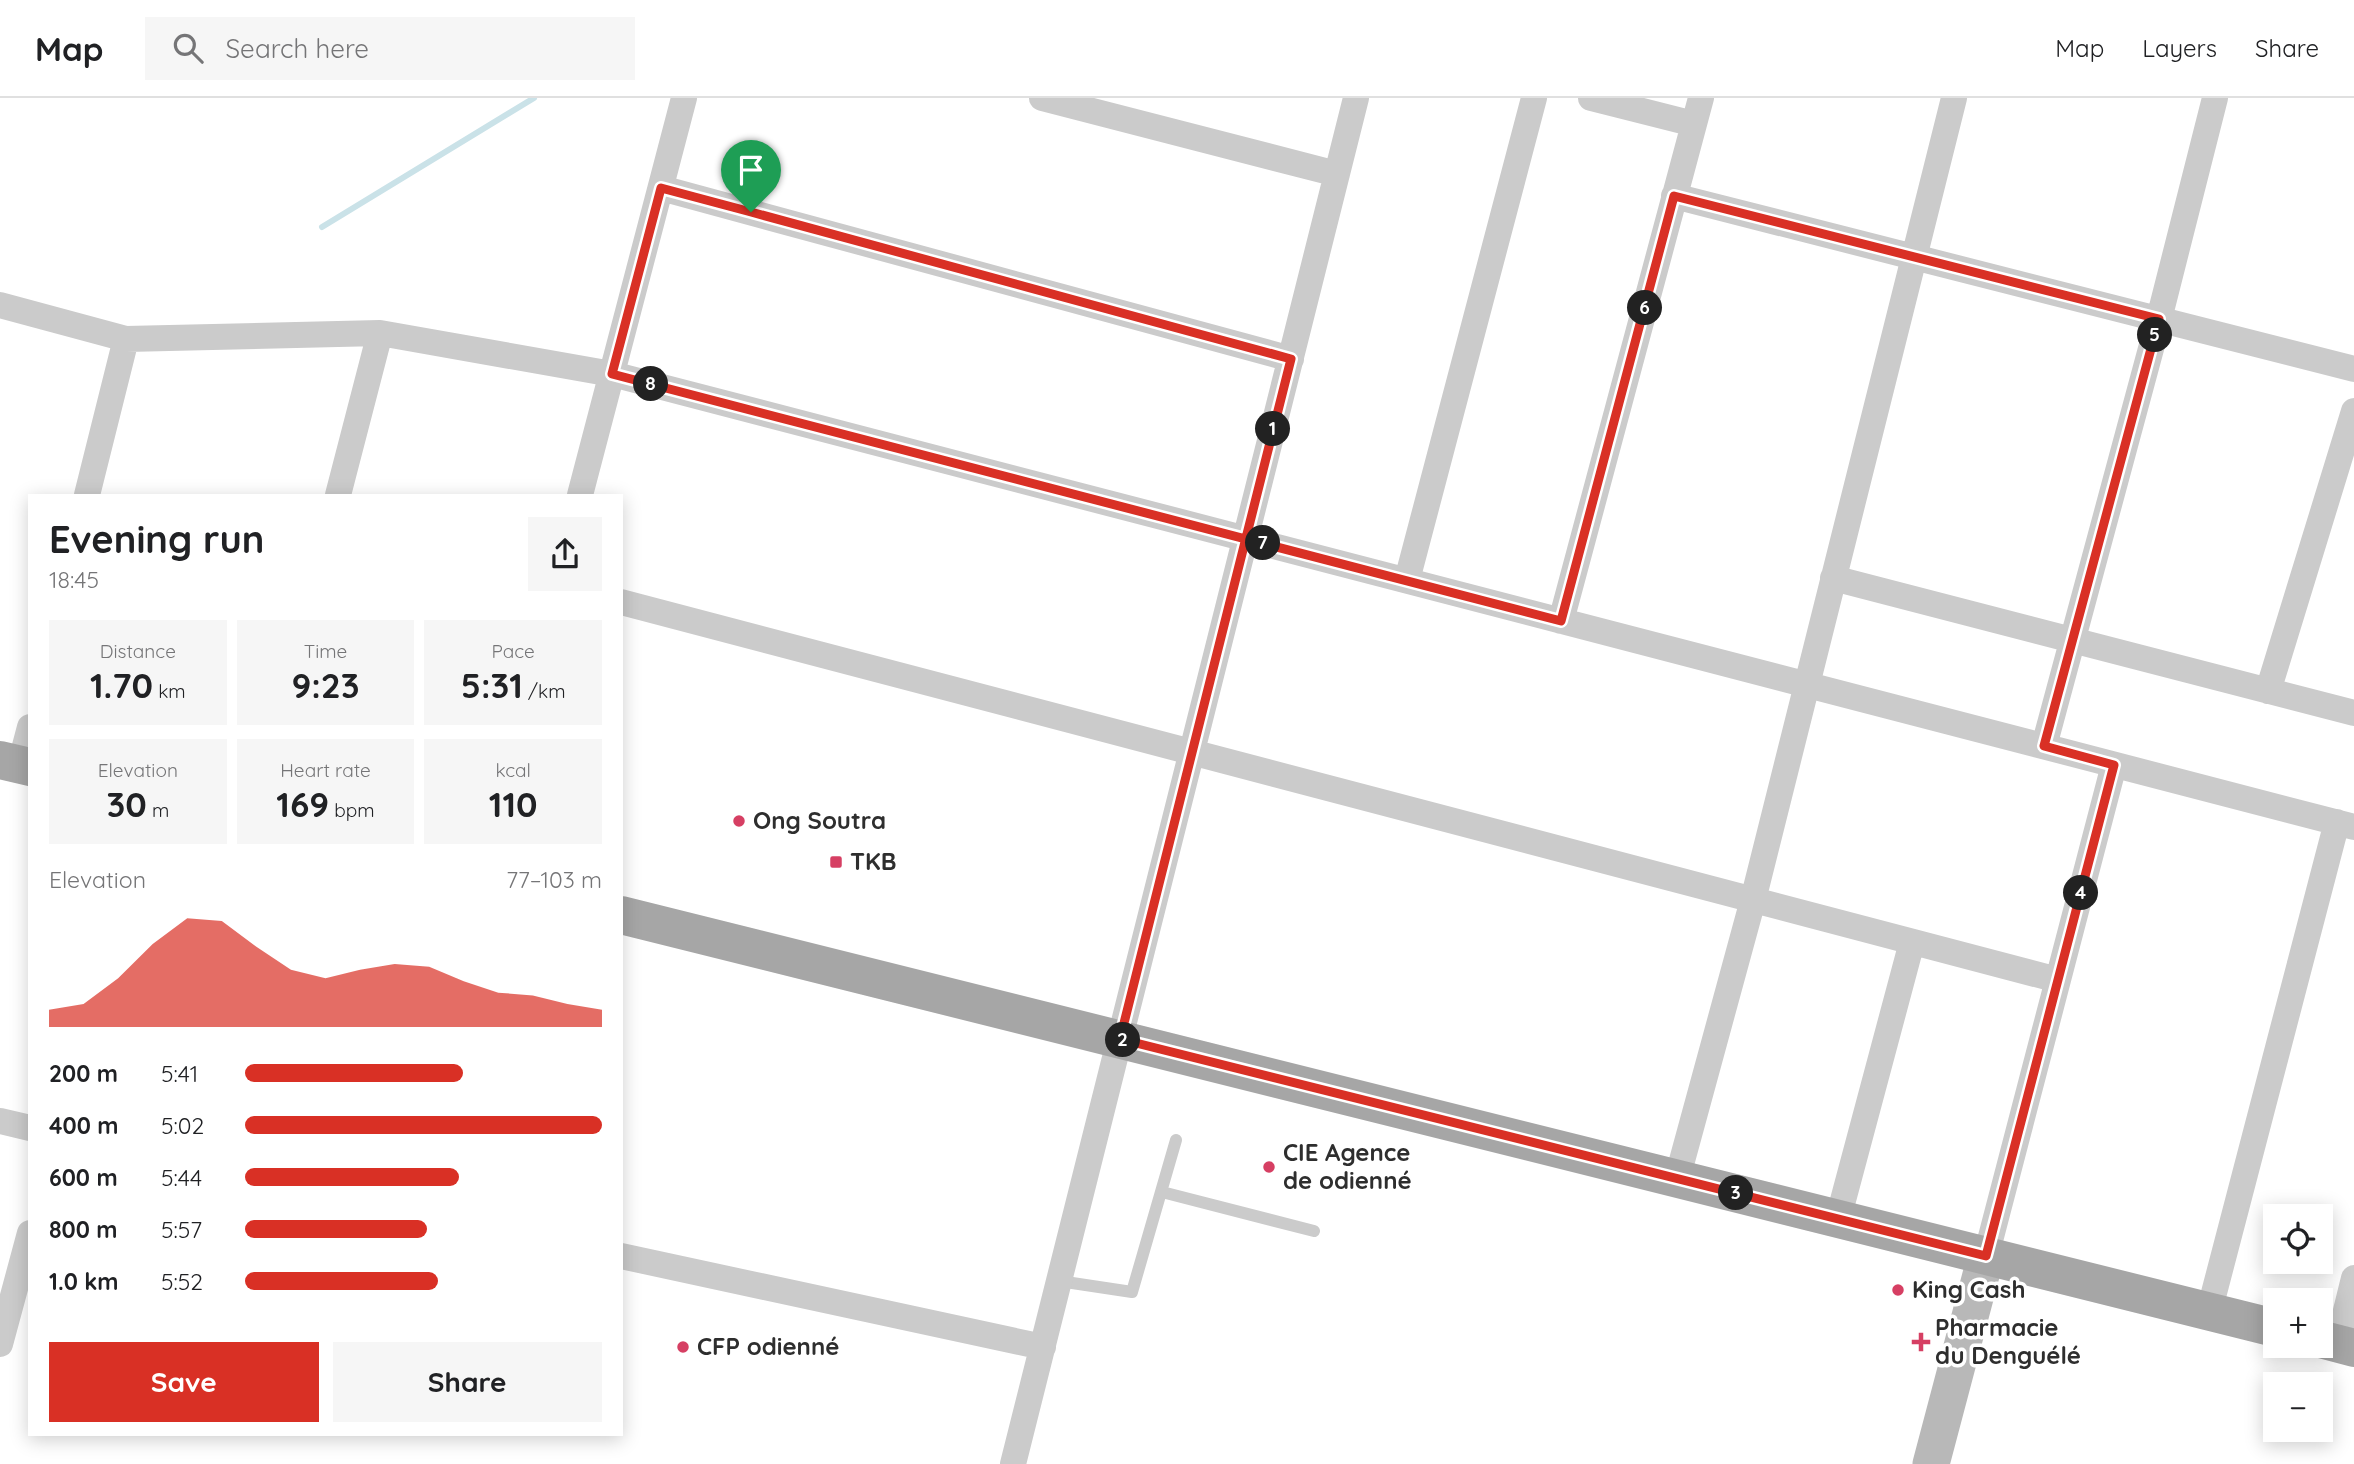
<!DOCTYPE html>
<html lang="en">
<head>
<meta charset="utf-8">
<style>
	:root { --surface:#fff; --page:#f6f6f6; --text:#202124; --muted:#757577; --line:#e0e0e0; --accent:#d93025 }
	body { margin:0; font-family:Quicksand,sans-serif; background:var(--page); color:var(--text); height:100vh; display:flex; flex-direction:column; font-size:26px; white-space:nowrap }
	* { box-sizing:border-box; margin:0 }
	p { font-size:23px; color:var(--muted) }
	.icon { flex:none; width:38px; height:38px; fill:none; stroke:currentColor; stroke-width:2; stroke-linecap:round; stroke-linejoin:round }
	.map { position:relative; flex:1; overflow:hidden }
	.sheet { position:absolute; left:28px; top:396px; width:595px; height:942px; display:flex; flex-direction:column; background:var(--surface); border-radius:0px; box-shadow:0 4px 18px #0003 }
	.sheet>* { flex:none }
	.buttons { position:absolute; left:2263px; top:1106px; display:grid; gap:14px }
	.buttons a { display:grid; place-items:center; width:70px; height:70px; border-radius:0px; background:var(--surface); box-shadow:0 4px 18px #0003; font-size:35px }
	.pin { position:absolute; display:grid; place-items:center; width:60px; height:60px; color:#fff; margin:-72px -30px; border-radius:50% 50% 50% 0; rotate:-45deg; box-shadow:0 0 7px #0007 }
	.pin .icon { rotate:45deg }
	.km { position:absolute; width:35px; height:35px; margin:-18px; border-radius:50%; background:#222; color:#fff; font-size:19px; line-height:35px; text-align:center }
	.round { display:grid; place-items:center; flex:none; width:74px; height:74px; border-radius:0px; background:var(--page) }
	.overview { display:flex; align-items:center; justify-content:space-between; height:119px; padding:0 21px }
	h1 { font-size:38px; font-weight:700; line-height:52px }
	.figures { display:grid; grid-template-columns:repeat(3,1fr); gap:10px; height:119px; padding:7px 21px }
	.figures div { display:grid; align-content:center; border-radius:0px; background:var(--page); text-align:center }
	.figures b { font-size:35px; font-weight:700 }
	.figures small { font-size:19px; font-weight:400 }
	.figures p { font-size:19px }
	.chart { height:196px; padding:14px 21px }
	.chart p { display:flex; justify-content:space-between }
	.chart svg { width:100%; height:126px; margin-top:7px; fill:var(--accent); opacity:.7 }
	.action { display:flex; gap:14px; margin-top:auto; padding:14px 21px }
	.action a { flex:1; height:80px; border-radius:0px; background:var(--accent); color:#fff; font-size:28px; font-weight:700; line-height:80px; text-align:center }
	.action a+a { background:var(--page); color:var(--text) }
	ul { padding:0 21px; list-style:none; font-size:23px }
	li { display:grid; grid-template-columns:112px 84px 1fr; align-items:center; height:52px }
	li i { height:18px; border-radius:9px; background:var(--accent) }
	header { display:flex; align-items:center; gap:42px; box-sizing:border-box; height:98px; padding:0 35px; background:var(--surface); border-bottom:2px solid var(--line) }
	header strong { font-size:33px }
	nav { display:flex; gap:38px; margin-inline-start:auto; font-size:24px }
	.search { width:490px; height:63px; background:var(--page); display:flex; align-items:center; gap:18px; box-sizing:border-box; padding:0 24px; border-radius:0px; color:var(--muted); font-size:26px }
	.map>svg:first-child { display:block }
</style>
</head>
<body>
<header>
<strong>Map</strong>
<div class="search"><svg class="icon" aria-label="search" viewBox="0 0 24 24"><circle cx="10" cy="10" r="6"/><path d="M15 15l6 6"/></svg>Search here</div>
<nav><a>Map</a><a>Layers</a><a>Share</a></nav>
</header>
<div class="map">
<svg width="2354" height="1366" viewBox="0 0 2354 1366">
	<rect width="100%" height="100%" fill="#fff"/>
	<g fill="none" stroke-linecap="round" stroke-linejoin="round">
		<path stroke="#cae2e8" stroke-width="6" d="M322,129L534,0"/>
		<path stroke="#cbcbcb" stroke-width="12" d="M1162,1094L1314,1133
			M1059,1183L1132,1194L1176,1042"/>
		<path stroke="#cbcbcb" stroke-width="26" d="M1042,0L1337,76
			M1591,0L1694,26
			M661,90L1291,261
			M1674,98L2354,271
			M0,207L126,241L380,235L612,276L2354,729
			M87,397L126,241
			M338,397L380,235
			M580,397L684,0
			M1833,480L2354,615
			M1407,482L1534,0
			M621,504L2058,882
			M1561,523L1701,0
			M2268,593L2354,313
			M2044,648L2159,221L2215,0
			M20,667L30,629
			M0,1023L30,1030
			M1677,1081L1753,802L1954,0
			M1838,1121L1912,844
			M621,1158L1043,1249
			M1986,1158L2114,667
			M2209,1214L2337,724
			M2338,1245L2354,1180
			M0,1246L30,1135
			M1013,1366L1356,0"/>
		<path stroke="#b8b8b8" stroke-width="37" d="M1931,1366L1986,1158"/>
		<path stroke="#a6a6a6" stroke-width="38" d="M0,662L30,669
			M621,817L2275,1230
			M2320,1241L2354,1250"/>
	</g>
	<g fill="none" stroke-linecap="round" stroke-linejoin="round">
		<defs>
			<path id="route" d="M751,114L1291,261C1234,488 1177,715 1120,941L1986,1158L2114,667L2044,648L2159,221L1674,98L1561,523L612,276L661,90L751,114"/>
		</defs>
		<use href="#route" stroke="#fff" stroke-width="14"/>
		<use href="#route" stroke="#d93025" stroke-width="9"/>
	</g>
	<g fill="#d63f63" stroke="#fff" stroke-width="2.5">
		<circle cx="739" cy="723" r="7"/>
		<rect x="829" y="757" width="14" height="14" rx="3.5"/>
		<circle cx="1269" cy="1069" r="7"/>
		<circle cx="1898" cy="1192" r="7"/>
		<path d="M1917.5 1233.5h7v7h7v7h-7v7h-7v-7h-7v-7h7z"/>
		<circle cx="683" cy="1249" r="7"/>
	</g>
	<g text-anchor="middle" stroke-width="7" stroke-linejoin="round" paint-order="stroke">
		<g font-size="24" font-weight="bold" fill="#2e2e2e" stroke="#fff" text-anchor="start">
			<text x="753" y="731">Ong Soutra</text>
			<text x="850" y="772">TKB</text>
			<text x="1283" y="1063">CIE Agence<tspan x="1283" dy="28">de odienné</tspan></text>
			<text x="1912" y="1200">King Cash</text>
			<text x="1935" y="1238">Pharmacie<tspan x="1935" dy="28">du Denguélé</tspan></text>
			<text x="697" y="1257">CFP odienné</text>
		</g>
	</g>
</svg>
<div class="buttons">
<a><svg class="icon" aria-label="locate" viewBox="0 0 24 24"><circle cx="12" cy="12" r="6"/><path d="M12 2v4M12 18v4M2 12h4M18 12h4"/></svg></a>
<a>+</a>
<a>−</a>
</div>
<div class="pin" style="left:751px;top:114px;background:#1e9e55"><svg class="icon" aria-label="arrive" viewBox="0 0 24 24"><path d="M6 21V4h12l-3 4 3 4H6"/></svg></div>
<b class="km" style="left:1273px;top:331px">1</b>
<b class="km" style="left:1123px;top:942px">2</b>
<b class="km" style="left:1736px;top:1095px">3</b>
<b class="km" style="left:2081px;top:795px">4</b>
<b class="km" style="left:2155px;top:237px">5</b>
<b class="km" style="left:1645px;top:210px">6</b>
<b class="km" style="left:1263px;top:445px">7</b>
<b class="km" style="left:651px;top:286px">8</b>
<section class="sheet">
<div class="overview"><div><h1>Evening run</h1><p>18:45</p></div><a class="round"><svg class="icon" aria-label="share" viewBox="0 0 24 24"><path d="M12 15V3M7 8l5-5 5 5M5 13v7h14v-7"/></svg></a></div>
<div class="figures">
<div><p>Distance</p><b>1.70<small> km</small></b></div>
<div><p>Time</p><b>9:23</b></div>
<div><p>Pace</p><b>5:31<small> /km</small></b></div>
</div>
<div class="figures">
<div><p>Elevation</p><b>30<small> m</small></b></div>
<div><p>Heart rate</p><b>169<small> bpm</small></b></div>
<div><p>kcal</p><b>110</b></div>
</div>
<div class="chart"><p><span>Elevation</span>77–103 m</p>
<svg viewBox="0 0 160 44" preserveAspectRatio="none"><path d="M0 44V38L10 36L20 27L30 15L40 6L50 7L60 16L70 24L80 27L90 24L100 22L110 23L120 28L130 32L140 33L150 36L160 38V44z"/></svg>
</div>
<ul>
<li><b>200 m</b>5:41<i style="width:61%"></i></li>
<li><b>400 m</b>5:02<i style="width:100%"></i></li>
<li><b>600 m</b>5:44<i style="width:60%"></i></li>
<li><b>800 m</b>5:57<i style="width:51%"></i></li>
<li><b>1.0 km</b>5:52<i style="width:54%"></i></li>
</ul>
<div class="action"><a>Save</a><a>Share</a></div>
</section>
</div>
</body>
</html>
